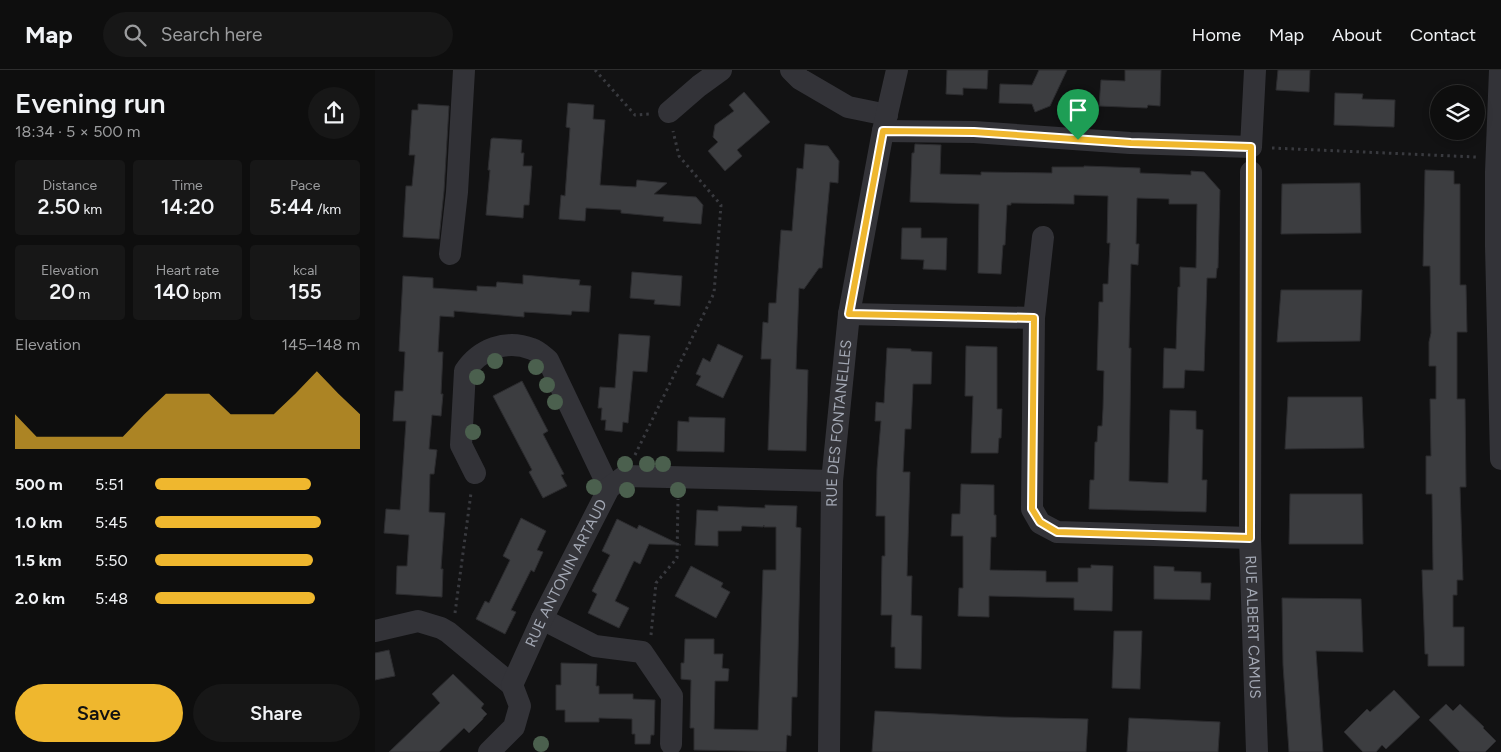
<!DOCTYPE html>
<html lang="en">
<head>
<meta charset="utf-8">
<style>
	:root { --surface:#0e0e0e; --page:#171717; --text:#f1f3f6; --muted:#9b9c9e; --line:#2e2e2e; --accent:#efb72e }
	body { margin:0; font-family:Figtree,sans-serif; background:var(--page); color:var(--text); height:100vh; display:flex; flex-direction:column; font-size:19px; white-space:nowrap }
	* { box-sizing:border-box; margin:0 }
	p { font-size:16px; color:var(--muted) }
	.icon { flex:none; width:28px; height:28px; fill:none; stroke:currentColor; stroke-width:2; stroke-linecap:round; stroke-linejoin:round }
	.map { position:relative; flex:1; overflow:hidden }
	.drawer { display:flex; flex-direction:column; background:var(--surface); width:375px }
	.drawer>* { flex:none }
	.fabs { position:absolute; left:1055px; top:15px; display:grid; gap:10px }
	.fabs a { display:grid; place-items:center; width:55px; height:55px; border-radius:50%; background:var(--surface); box-shadow:0 2px 8px #0003,0 0 0 1px var(--line); font-size:25px }
	.pin { position:absolute; display:grid; place-items:center; width:42px; height:42px; color:#fff; margin:-51px -21px; border-radius:50% 50% 50% 0; rotate:-45deg; box-shadow:0 0 5px #0007 }
	.pin .icon { rotate:45deg }
	.round { display:grid; place-items:center; flex:none; width:52px; height:52px; border-radius:26px; background:var(--page) }
	.head { display:flex; align-items:center; justify-content:space-between; height:85px; padding:0 15px }
	h1 { font-size:28px; font-weight:600; line-height:38px }
	.stats { display:grid; grid-template-columns:repeat(3,1fr); gap:8px; height:85px; padding:5px 15px }
	.stats div { display:grid; align-content:center; border-radius:5px; background:var(--page); text-align:center }
	.stats b { font-size:21px; font-weight:600 }
	.stats small { font-size:14px; font-weight:400 }
	.stats p { font-size:14px }
	.chart { height:140px; padding:10px 15px }
	.chart p { display:flex; justify-content:space-between }
	.chart svg { width:100%; height:90px; margin-top:5px; fill:var(--accent); opacity:.7 }
	.action { display:flex; gap:10px; margin-top:auto; padding:10px 15px }
	.action a { flex:1; height:58px; border-radius:30px; background:var(--accent); color:#111; font-size:20px; font-weight:600; line-height:58px; text-align:center }
	.action a+a { background:var(--page); color:var(--text) }
	ul { padding:0 15px; list-style:none; font-size:16px }
	li { display:grid; grid-template-columns:80px 60px 1fr; align-items:center; height:38px }
	li i { height:12px; border-radius:6px; background:var(--accent) }
	header { display:flex; align-items:center; gap:30px; box-sizing:border-box; height:70px; padding:0 25px; background:var(--surface); border-bottom:1px solid var(--line) }
	header strong { font-size:24px }
	nav { display:flex; gap:28px; margin-inline-start:auto; font-size:18px }
	.search { width:350px; height:45px; background:var(--page); display:flex; align-items:center; gap:12px; box-sizing:border-box; padding:0 18px; border-radius:28px; color:var(--muted); font-size:19px }
	main { display:flex; flex:1; min-height:0 }
	.map>svg:first-child { display:block }
</style>
</head>
<body>
<header>
<strong>Map</strong>
<div class="search"><svg class="icon" aria-label="search" viewBox="0 0 24 24"><circle cx="10" cy="10" r="6"/><path d="M15 15l6 6"/></svg>Search here</div>
<nav><a>Home</a><a>Map</a><a>About</a><a>Contact</a></nav>
</header>
<main>
<section class="drawer">
<div class="head"><div><h1>Evening run</h1><p>18:34 · 5 × 500 m</p></div><a class="round"><svg class="icon" aria-label="share" viewBox="0 0 24 24"><path d="M12 15V3M7 8l5-5 5 5M5 13v7h14v-7"/></svg></a></div>
<div class="stats">
<div><p>Distance</p><b>2.50<small> km</small></b></div>
<div><p>Time</p><b>14:20</b></div>
<div><p>Pace</p><b>5:44<small> /km</small></b></div>
</div>
<div class="stats">
<div><p>Elevation</p><b>20<small> m</small></b></div>
<div><p>Heart rate</p><b>140<small> bpm</small></b></div>
<div><p>kcal</p><b>155</b></div>
</div>
<div class="chart"><p><span>Elevation</span>145–148 m</p>
<svg viewBox="0 0 160 44" preserveAspectRatio="none"><path d="M0 44V27L10 38L20 38L30 38L40 38L50 38L60 27L70 17L80 17L90 17L100 27L110 27L120 27L130 17L140 6L150 17L160 27V44z"/></svg>
</div>
<ul>
<li><b>500 m</b>5:51<i style="width:76%"></i></li>
<li><b>1.0 km</b>5:45<i style="width:81%"></i></li>
<li><b>1.5 km</b>5:50<i style="width:77%"></i></li>
<li><b>2.0 km</b>5:48<i style="width:78%"></i></li>
</ul>
<div class="action"><a>Save</a><a>Share</a></div>
</section>
<div class="map">
<svg width="1126" height="682" viewBox="0 0 1126 682">
	<rect width="100%" height="100%" fill="#121213"/>
	<path fill="#3c3d40" stroke="#2c2c2f" d="M572,0H613L612,19L588,18V25L571,24Z
		M664,0H692L675,36L660,42L657,34L624,33L625,14L657,15Z
		M750,0H786L785,36L773,35L772,38L724,36L726,10L750,11Z
		M903,0H935L934,22L901,20Z
		M369,22L395,52L362,80L367,86L350,101L333,81L343,72L338,67L340,55L359,41L354,35Z
		M960,23L988,24L987,29L1020,30L1019,57L959,55Z
		M193,33L219,35L218,49L230,50L225,115L261,117L262,110L292,113L279,124L321,127L328,135L326,154L288,151L289,147L246,143V140L211,138L210,151L184,149L186,125L190,126L195,58L191,57Z
		M43,34L74,36L69,121L64,169L28,167L31,116H37L40,85H34L37,40H43Z
		M118,68L147,70L146,83H149L148,96H157L154,135H149L148,148L111,145L115,100H113L116,69Z
		M430,74L453,76L464,91L463,113L455,112L447,198H444L429,219L424,218L421,299L433,300L431,381L393,380L396,289H386L388,252L393,253L394,233H401L406,160L417,161L422,98L428,99Z
		M540,74L566,75L565,104L606,105V102L677,103V97H709V96L765,98V103L816,105V101L829,102L845,120L843,198H842L841,208H832L829,301L810,300L809,318H788L789,278L801,279L803,217H805V197L821,198L822,134H794V129L762,128L761,174H764L763,195L756,194L754,278H756L754,411L793,413L795,340L821,341V359L828,360L827,410H832L831,442L714,439L715,410H719L720,372H722L723,356H727L728,339L729,301L722,300L724,232H728V214H733L735,173H732L733,126L699,125V134L636,133V135H632L630,175H628L626,204L603,203L604,134L535,132L537,83H539Z
		M1050,100L1079,101V114H1085V215H1091L1092,262H1082V329H1090L1091,417H1085L1088,510H1082V525H1078V557H1089V596H1053V584H1050L1047,500H1058L1057,424H1051V386H1056L1055,329H1061V296H1054V272L1056,263L1055,196H1048Z
		M985,113L986,163L906,164L907,114Z
		M527,158H546V168H572L571,200L548,199L549,190L526,189Z
		M257,202L307,206L305,236L279,234L280,230L255,228Z
		M148,205L205,210L204,215L216,216L214,242L197,241L196,245L149,242V247L79,241V247L65,246L63,282H68L66,324H68L66,346L57,345L54,379L62,380L59,404H55L54,442L70,443L66,499H68L67,527L21,524L22,496H32L34,465L9,463L11,439L25,440L31,351H18L20,321H28L30,282L24,281L28,206L58,208V218L102,221V216L121,217L122,212L148,214Z
		M906,220H987L985,271L902,272Z
		M244,264L275,266L272,302L258,301L253,353L248,352L247,362L230,360L231,350H226L227,338H223L225,317L240,318Z
		M343,274L368,286L348,328L321,315L326,306L321,304L328,288L335,292Z
		M591,276L622,277V339H627L626,368H624L623,383H596L598,326H590Z
		M512,278L536,279V281L557,282L556,314H538L536,359H530L528,402H535L532,506H537L536,545L547,546L546,599L520,598V577H516L517,545H506L507,486H510V446H501L502,399L506,351H500L501,332L509,333Z
		M147,311L173,361L168,364L189,404L186,405L192,416L168,428L154,402L157,400L118,326Z
		M913,327H987L989,378L910,379Z
		M314,347L350,348L349,382L302,381L303,351L314,352Z
		M586,414L619,415V445H621V467H616L615,500L671,501V512H703V498H716V495L738,496L737,541L699,540V528L614,526V547L583,546L584,518H588V466H576L577,444H585Z
		M915,424H987L988,474H914Z
		M390,435L422,436L421,457L426,458L422,627H417L416,666L412,665L411,682L319,680V658H315L316,610L306,609V593H309L310,569H339V584H348L347,598L354,599L353,611H340L339,659L383,660L388,500H401V457H389V455L388,457L367,456L366,461H343V476L320,475L322,440L343,441V436L390,438Z
		M146,448L171,461L162,480L168,482L159,502L156,500L136,540L141,542L130,564L101,549L110,531L114,533L135,490L128,486Z
		M242,449L262,459L264,455L306,475L274,474L265,494L259,491L240,531L254,538L244,558L213,543L222,524L217,521L235,485L227,481Z
		M316,496L348,513L346,517L355,522L341,548L300,526Z
		M779,496L799,497V501L826,502V513H836L835,530L779,529Z
		M907,528L986,529L988,582L941,581L948,682H914L908,595Z
		M739,561H767L765,619L737,618Z
		M14,580L20,606L0,610V583Z
		M186,593L222,594L221,616H224V624H258V629L280,630L279,665H276L275,674H260V664H257V649L224,648V652H190V640H181V615H186Z
		M78,604L109,634L106,638L112,644L108,648V649L94,663L89,658L64,682H14L65,633L57,624Z
		M1019,620L1045,647L1011,679L1007,675L1001,682H988L969,662L992,639L995,642Z
		M1071,634L1078,641L1085,634L1109,657L1108,658L1121,671L1110,682H1085L1054,650Z
		M500,641L625,647L713,649L711,682H497Z
		M754,648L845,652L843,682H752Z"/>
	<g fill="none" stroke-linecap="round" stroke-linejoin="round">
		<path stroke="#393a3f" stroke-width="3" stroke-dasharray="2.5 4" stroke-linecap="butt" d="M220,0L260,45L274,44
			M897,78L1101,87
			M260,385L339,223L346,135L304,86L298,61
			M80,543L96,423
			M276,565L281,513L302,488L303,429"/>
		<g stroke="#333338" stroke-width="22">
			<path d="M416,0L425,9L473,37L512,45"/>
			<path d="M1125,0L1121,102V176L1126,389"/>
			<path d="M294,42L324,16L346,0"/>
			<path d="M508,61L599,62L755,73L876,77L880,0"/>
			<path id="s1" d="M876,102L875,468L882,682"/>
			<path d="M75,184L82,122L89,0"/>
			<path d="M474,244L659,248L657,439L665,453L682,462L875,468"/>
			<path d="M659,248L668,167"/>
			<path d="M100,403L86,375L90,301C105,279 131,269 157,279C163,281 168,286 173,290L234,418"/>
			<path d="M167,549L220,576L267,582L297,626L296,674"/>
			<path d="M0,561L43,551L66,558L73,562L137,615"/>
			<path id="s2" d="M114,682L139,657L145,636L137,615L167,549L234,418L250,406L457,411"/>
			<path id="s3" d="M454,682L457,411L474,244L508,61L522,0"/>
		</g>
	</g>
	<g fill="#4b604e">
		<circle cx="120" cy="291" r="8"/>
		<circle cx="161" cy="297" r="8"/>
		<circle cx="102" cy="307" r="8"/>
		<circle cx="172" cy="315" r="8"/>
		<circle cx="180" cy="332" r="8"/>
		<circle cx="98" cy="362" r="8"/>
		<circle cx="250" cy="394" r="8"/>
		<circle cx="272" cy="394" r="8"/>
		<circle cx="288" cy="394" r="8"/>
		<circle cx="219" cy="417" r="8"/>
		<circle cx="252" cy="420" r="8"/>
		<circle cx="303" cy="420" r="8"/>
		<circle cx="166" cy="674" r="8"/>
	</g>
	<g fill="none" stroke-linecap="round" stroke-linejoin="round">
		<defs>
			<path id="route" d="M508,61L599,62L756,73L876,77L875,468L682,462L665,452L657,439L659,248L474,244Z"/>
		</defs>
		<use href="#route" stroke="#fff" stroke-width="10"/>
		<use href="#route" stroke="#efb72e" stroke-width="6"/>
	</g>
	<g text-anchor="middle" stroke-width="4" stroke-linejoin="round" paint-order="stroke">
		<g font-size="15" fill="#a3a8b4" stroke="#0d0d0e">
			<text dy="5" stroke="none"><textPath href="#s3" startOffset="329">RUE DES FONTANELLES</textPath></text>
			<text dy="5" stroke="none"><textPath href="#s2" startOffset="204">RUE ANTONIN ARTAUD</textPath></text>
			<text dy="5" stroke="none"><textPath href="#s1" startOffset="455">RUE ALBERT CAMUS</textPath></text>
		</g>
	</g>
</svg>
<div class="fabs">
<a><svg class="icon" aria-label="layers" viewBox="0 0 24 24"><path d="M12 4l9 5-9 5-9-5zM3 14l9 5 9-5"/></svg></a>
</div>
<div class="pin" style="left:703px;top:70px;background:#1e9e55"><svg class="icon" aria-label="arrive" viewBox="0 0 24 24"><path d="M6 21V4h12l-3 4 3 4H6"/></svg></div>
</div>
</main>
</body>
</html>
